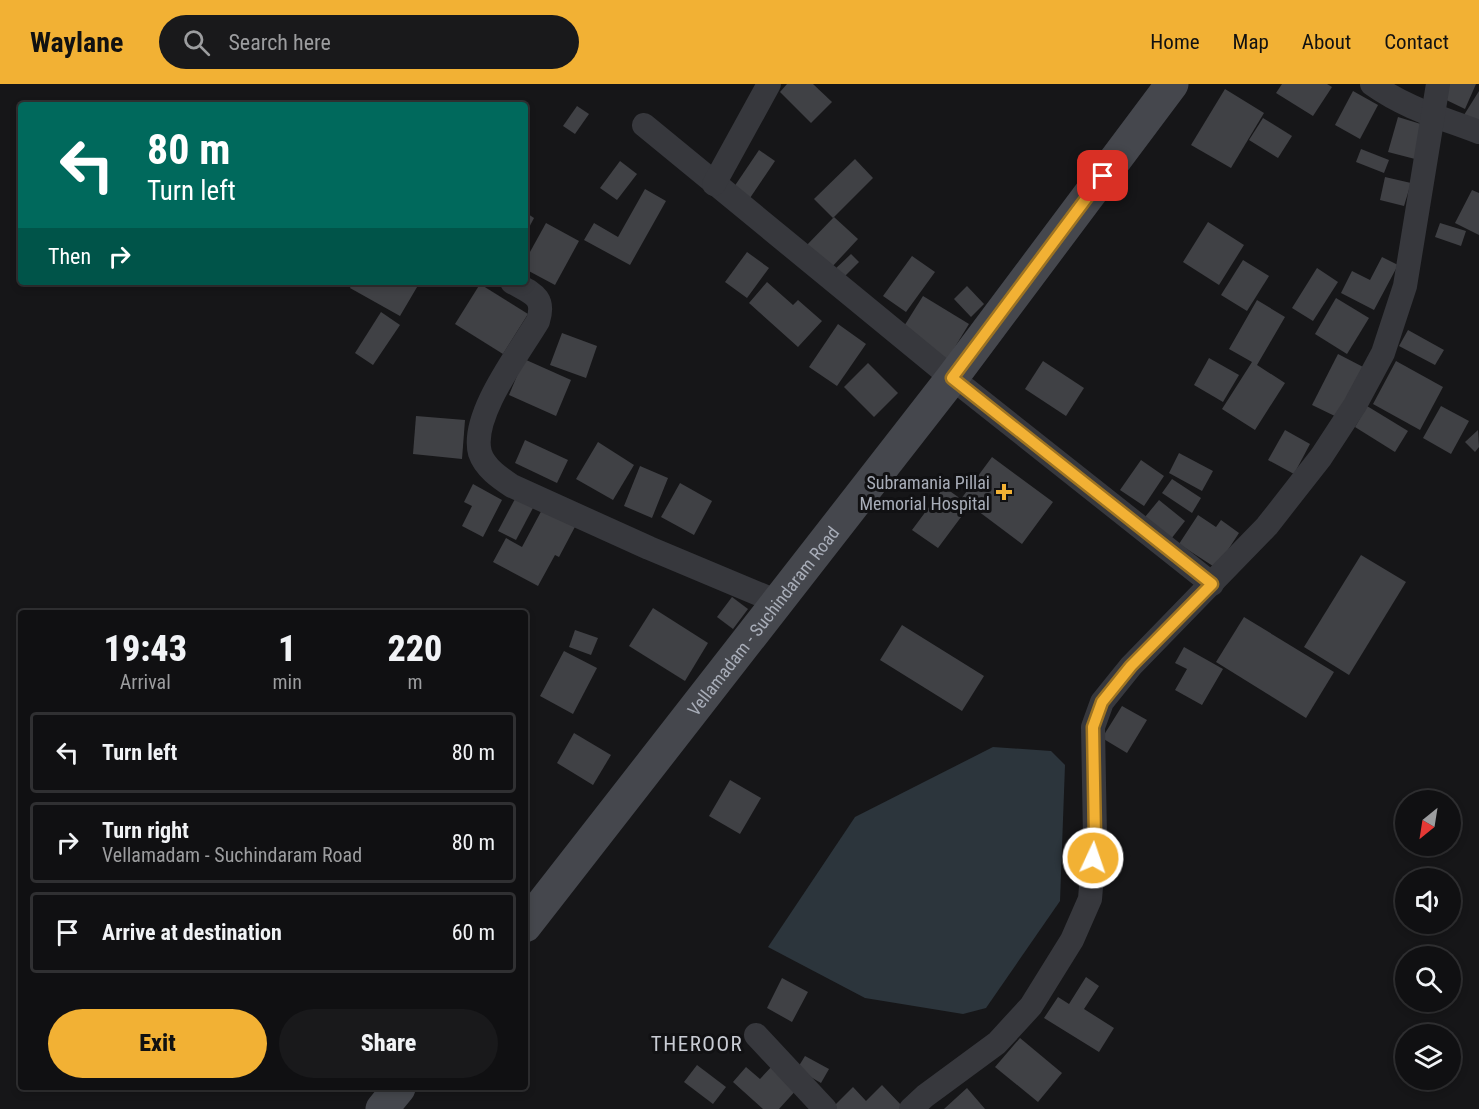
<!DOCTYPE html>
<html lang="en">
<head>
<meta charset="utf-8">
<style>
  body { margin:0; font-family:"Roboto Condensed",sans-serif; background:#19191b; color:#f1f3f6; height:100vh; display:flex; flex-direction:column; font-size:22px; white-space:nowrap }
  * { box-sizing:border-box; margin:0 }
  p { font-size:20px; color:#9c9d9f }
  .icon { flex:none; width:33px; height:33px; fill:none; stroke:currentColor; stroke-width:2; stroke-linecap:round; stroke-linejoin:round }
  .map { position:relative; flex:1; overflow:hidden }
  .drawer { position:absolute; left:18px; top:526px; width:510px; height:480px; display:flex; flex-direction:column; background:#101012; border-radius:6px; box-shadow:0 3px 9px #0003,0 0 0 2px #303032 }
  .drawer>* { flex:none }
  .top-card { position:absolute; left:18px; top:18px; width:510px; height:183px; border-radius:6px; box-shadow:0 3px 9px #0003,0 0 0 2px #303032; background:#00695c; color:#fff; overflow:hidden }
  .needle { width:39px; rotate:210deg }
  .buttons { position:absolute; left:1395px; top:706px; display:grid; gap:12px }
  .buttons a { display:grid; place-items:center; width:66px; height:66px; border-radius:50%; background:#101012; box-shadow:0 3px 9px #0003,0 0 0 2px #303032; font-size:30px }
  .pin { position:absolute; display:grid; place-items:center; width:51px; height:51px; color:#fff; margin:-26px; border-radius:12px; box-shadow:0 3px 9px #0006 }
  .me { position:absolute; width:66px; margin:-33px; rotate:3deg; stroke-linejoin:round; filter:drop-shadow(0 0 4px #0008) }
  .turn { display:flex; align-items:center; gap:21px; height:126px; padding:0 30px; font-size:27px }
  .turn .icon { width:78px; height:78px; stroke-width:2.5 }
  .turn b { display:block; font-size:42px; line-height:51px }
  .then { display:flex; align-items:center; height:57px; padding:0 30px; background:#0003; gap:12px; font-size:22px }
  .eta { display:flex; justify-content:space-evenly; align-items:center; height:102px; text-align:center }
  .eta b { font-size:36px; font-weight:800; line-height:42px }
  .primary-button { display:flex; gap:12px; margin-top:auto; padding:12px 30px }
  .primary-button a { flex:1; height:69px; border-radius:36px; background:#f2b134; color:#111; font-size:24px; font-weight:800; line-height:69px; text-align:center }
  .primary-button a+a { background:#19191b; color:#f1f3f6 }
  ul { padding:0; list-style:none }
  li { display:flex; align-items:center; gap:18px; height:81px; margin:0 12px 9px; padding:0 18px; border:3px solid #303032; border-radius:6px }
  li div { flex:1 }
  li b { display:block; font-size:22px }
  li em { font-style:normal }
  header { display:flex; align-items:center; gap:36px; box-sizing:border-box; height:84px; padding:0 30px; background:#f2b134; color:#111 }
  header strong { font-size:28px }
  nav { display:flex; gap:33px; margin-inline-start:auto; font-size:21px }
  .search { width:420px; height:54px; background:#19191b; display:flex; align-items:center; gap:15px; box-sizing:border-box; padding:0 21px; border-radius:33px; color:#9c9d9f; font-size:22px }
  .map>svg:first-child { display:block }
  .water { fill:#2c353c }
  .building { fill:#404145 }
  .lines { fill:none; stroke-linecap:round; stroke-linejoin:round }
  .street { stroke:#37383d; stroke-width:24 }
  .secondary { stroke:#45474d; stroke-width:33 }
  .route-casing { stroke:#9d7322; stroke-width:15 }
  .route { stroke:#f2b134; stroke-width:10 }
  .poi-dot { fill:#f2b134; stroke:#111113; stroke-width:2 }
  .labels { text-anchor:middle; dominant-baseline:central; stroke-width:6; stroke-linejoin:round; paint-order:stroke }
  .poi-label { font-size:18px; fill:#a8adb8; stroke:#111113; text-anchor:end }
  .street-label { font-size:18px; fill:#a8adb8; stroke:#111113 }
  .quarter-label { font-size:21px; letter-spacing:1.5px; fill:#c9ccd4; stroke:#111113 }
</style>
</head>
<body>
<header>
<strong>Waylane</strong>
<div class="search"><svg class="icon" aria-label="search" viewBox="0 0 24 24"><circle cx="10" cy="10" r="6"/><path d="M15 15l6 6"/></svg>Search here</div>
<nav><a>Home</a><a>Map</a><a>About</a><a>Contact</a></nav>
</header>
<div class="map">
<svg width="1479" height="1025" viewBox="0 0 1479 1025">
  <rect width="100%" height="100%" fill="#161618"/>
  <path class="water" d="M993 663 1051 667 1065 681 1060 817 986 924 963 930 865 914 768 863 855 733Z"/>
  <g class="building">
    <path d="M787 0H813L832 18 811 39 780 8Z"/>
    <path d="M1282 0H1327L1332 3 1313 32 1276 9Z"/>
    <path d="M1444 0H1476L1465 25 1438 12Z"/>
    <path d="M1225 5 1264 29 1231 84 1191 61Z"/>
    <path d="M1353 7 1378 21 1360 55 1335 41Z"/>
    <path d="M1479 7V39L1464 31Z"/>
    <path d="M577 22 589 30 575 50 563 42Z"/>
    <path d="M1398 33 1424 41 1415 75 1388 68Z"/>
    <path d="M1263 34 1292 52 1278 74 1249 56Z"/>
    <path d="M1361 65 1389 76 1384 89 1356 78Z"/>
    <path d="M759 66 775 77 750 114 734 103Z"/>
    <path d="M855 75 873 94 833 134 814 115Z"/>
    <path d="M620 77 637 90 617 116 600 104Z"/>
    <path d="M1385 93 1411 99 1404 122 1380 116Z"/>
    <path d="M645 105 666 117 630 181 584 156 594 139 618 153Z"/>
    <path d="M1472 106 1479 109V151L1455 139Z"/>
    <path d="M525 128 534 134 525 151Z"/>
    <path d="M834 133 858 155 830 185 805 163Z"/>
    <path d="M1208 138 1244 161 1219 201 1183 178Z"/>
    <path d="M546 139 579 157 555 201 525 185V177Z"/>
    <path d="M1440 139 1466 147 1461 162 1435 153Z"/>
    <path d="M747 168 769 184 747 214 725 198Z"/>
    <path d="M851 170 859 178 841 196 832 188Z"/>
    <path d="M912 172 935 188 906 228 883 212Z"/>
    <path d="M1382 173 1398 181 1374 226 1341 209 1352 187 1370 196Z"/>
    <path d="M1243 176 1269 192 1247 227 1221 211Z"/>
    <path d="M1317 184 1338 198 1313 237 1292 224Z"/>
    <path d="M353 198 382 199 420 198 400 232 350 204Z"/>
    <path d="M767 198 793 221 798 216 822 237 798 263 749 219Z"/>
    <path d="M480 200 528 230 503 270 455 240Z"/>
    <path d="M967 202 984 220 971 233 954 215Z"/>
    <path d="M923 212 969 240 947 276 901 247Z"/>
    <path d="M1336 214 1369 234 1347 270 1315 250Z"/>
    <path d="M1257 216 1285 233 1257 281 1285 299 1255 346 1222 325 1252 278 1229 265Z"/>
    <path d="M381 228 400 241 373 281 355 269Z"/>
    <path d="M838 240 866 260 837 302 809 283Z"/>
    <path d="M1408 246 1444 266 1435 281 1399 262Z"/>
    <path d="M562 249 597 262 586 294 550 281Z"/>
    <path d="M1338 270 1367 285 1341 335 1312 321Z"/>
    <path d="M1209 274 1239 291 1223 318 1194 301Z"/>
    <path d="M524 275 571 296 556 332 509 311Z"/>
    <path d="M1043 277 1084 304 1066 332 1025 305Z"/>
    <path d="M1396 277 1443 303 1420 346 1373 320Z"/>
    <path d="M868 279 898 309 874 333 844 303Z"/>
    <path d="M1367 322 1408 347 1395 368 1355 343Z"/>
    <path d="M1441 322 1469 337 1451 370 1423 354Z"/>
    <path d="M416 332 465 336 462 375 413 370Z"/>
    <path d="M1285 346 1310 360 1294 390 1268 376Z"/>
    <path d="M1478 346 1479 363 1475 368 1465 358Z"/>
    <path d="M525 356 568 376 557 399 515 379Z"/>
    <path d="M598 358 634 381 613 416 576 395Z"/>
    <path d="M1179 369 1213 387 1202 407 1169 389Z"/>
    <path d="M992 373 1053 418 1022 460 970 421 938 464 912 446 944 403 961 415Z"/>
    <path d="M1141 376 1164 392 1144 422 1120 406Z"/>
    <path d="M640 382 668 394 652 434 624 422Z"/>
    <path d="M1172 395 1201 414 1192 429 1162 409Z"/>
    <path d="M680 399 712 417 694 451 661 433Z"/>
    <path d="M473 400 502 416 483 453 462 442 472 422 464 418Z"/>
    <path d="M516 413 534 422 516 456 498 447Z"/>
    <path d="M1159 416 1185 437 1171 455 1145 433Z"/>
    <path d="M544 422 577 439 559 473 555 471 538 502 493 478 506 454 522 463Z"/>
    <path d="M1198 431 1216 443 1221 436 1239 449 1216 484 1179 460Z"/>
    <path d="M1361 471 1406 498 1349 591 1304 563Z"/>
    <path d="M732 513 748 525 733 545 717 533Z"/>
    <path d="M653 524 708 559 685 597 629 562Z"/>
    <path d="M1244 533 1334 588 1306 634 1216 578Z"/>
    <path d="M902 541 984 592 962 627 880 576Z"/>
    <path d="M575 546 598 554 591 571 569 563Z"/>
    <path d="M1184 563 1223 585 1202 621 1175 606 1187 585 1175 579Z"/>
    <path d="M564 567 597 584 573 630 540 612Z"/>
    <path d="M1122 622 1147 636 1127 669 1102 654Z"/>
    <path d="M574 649 611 671 593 701 557 679Z"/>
    <path d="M730 696 761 714 740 750 709 732Z"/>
    <path d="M1086 893 1099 902 1084 925 1114 944 1099 968 1044 934 1058 913 1069 920Z"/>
    <path d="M782 894 808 908 792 938 767 924Z"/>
    <path d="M1020 954 1062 989 1038 1018 995 983Z"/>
    <path d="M805 972 829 985 821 999 797 985Z"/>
    <path d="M697 981 726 1003 713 1020 684 998Z"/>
    <path d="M773 981 798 1004 779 1025H763L733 998 746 983 760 995Z"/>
    <path d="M882 1001 902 1022 899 1025H831L853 1003 866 1017Z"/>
    <path d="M967 1004 985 1025H944Z"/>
  </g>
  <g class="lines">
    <g class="street">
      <path d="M1372 0C1407 25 1440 33 1479 48"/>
      <path d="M644 41 952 294 1212 500"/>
      <path d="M714 100 769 0"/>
      <path d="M512 198C531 209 546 212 538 237 519 269 470 332 480 369 485 384 500 394 512 402L649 464 778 518"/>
      <path d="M756 951 825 1025"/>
      <path d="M911 1025 925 1012 997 959 1031 922 1072 856 1090 815 1095 754 1093 643 1102 618 1131 582 1267 442 1321 373 1355 321 1383 269 1405 202 1438 0"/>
    </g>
    <g class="secondary">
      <path id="s1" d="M525 842 952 294 1172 0"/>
      <path d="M382 1025 399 1004"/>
    </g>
  </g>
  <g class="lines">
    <g class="route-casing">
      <path id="route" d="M1093 774 1095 754 1093 643 1102 618 1131 582 1212 500 952 294 1103 92"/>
    </g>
    <use href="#route" class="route"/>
  </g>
  <path class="poi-dot" d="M1001 399h6v6h6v6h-6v6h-6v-6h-6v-6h6z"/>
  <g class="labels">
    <g class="poi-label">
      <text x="990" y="398">Subramania Pillai<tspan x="990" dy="21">Memorial Hospital</tspan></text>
    </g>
    <g class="street-label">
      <text stroke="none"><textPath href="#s1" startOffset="387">Vellamadam - Suchindaram Road</textPath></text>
    </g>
    <g class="quarter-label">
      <text x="697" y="960">THEROOR</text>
    </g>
  </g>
</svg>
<div class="buttons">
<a><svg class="needle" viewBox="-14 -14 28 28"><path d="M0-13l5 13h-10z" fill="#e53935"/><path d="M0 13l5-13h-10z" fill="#9c9d9f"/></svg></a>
<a><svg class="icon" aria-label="sound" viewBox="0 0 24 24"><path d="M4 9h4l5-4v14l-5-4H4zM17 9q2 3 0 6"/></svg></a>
<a><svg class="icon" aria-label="search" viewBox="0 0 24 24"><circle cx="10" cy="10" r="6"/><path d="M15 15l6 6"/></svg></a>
<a><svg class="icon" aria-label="layers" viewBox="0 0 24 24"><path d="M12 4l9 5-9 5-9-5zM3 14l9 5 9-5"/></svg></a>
</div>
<div class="pin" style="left:1103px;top:92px;background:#d93025"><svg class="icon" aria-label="arrive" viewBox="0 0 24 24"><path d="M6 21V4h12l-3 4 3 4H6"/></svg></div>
<svg class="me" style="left:1093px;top:774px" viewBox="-20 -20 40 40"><circle r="17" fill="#f2b134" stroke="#fff" stroke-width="3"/><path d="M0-11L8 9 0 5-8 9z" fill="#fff"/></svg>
<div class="top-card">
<div class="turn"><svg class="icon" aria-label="left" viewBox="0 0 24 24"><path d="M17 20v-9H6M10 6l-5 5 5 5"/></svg><div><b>80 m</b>Turn left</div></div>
<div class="then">Then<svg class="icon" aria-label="right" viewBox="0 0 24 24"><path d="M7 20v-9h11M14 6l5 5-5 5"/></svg></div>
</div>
<section class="drawer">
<div class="eta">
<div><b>19:43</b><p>Arrival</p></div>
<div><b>1</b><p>min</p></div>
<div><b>220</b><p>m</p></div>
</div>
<ul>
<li><svg class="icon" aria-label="left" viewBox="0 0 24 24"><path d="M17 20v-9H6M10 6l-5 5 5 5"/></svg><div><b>Turn left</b></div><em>80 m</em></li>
<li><svg class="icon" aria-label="right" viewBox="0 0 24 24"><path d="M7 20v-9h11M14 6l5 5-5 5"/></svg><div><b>Turn right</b><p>Vellamadam - Suchindaram Road</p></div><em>80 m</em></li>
<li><svg class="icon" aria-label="arrive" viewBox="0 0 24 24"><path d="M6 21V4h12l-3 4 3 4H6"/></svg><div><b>Arrive at destination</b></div><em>60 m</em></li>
</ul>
<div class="primary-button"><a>Exit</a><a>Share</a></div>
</section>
</div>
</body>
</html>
